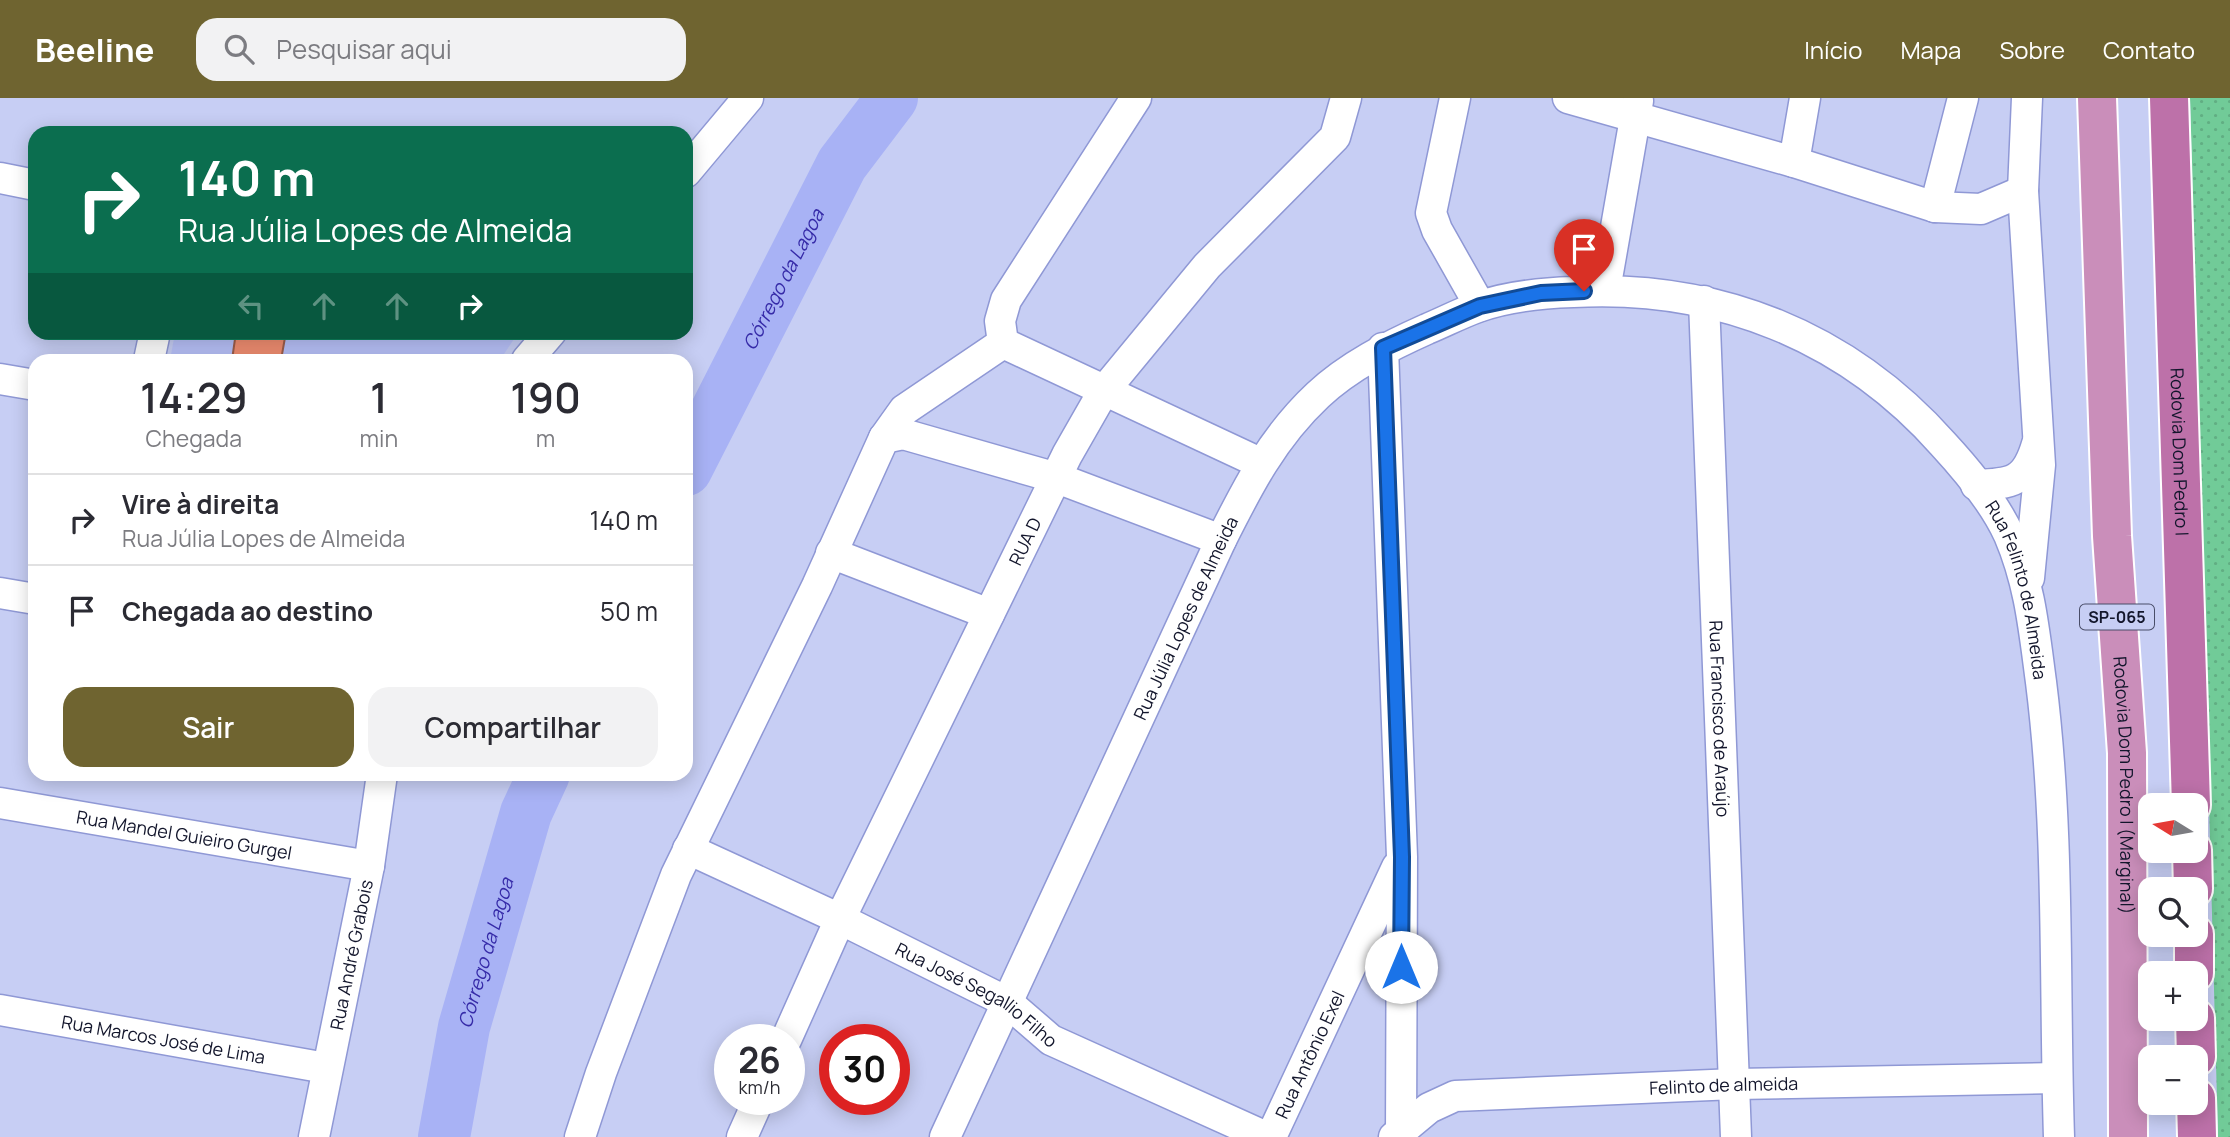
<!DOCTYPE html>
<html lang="pt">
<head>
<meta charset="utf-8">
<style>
  body { margin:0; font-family:Manrope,sans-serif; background:#f2f2f3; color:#2b2b33; height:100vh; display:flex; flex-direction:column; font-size:26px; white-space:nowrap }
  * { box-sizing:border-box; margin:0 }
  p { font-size:23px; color:#7c7c81 }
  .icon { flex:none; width:38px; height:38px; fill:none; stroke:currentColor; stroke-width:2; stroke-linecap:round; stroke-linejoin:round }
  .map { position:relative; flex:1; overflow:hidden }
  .panel { position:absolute; left:28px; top:256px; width:665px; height:427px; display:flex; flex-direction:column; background:#fff; border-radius:21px; box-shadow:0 4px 18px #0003 }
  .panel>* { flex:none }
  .top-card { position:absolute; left:28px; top:28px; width:665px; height:214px; border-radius:21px; box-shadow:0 4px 18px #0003; background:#0b6e4f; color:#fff; overflow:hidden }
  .needle { width:46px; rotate:281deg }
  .fabs { position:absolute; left:2138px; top:695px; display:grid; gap:14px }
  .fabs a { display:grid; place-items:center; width:70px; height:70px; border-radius:14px; background:#fff; box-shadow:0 4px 18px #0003; font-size:35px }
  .speed { position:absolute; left:714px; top:926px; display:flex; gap:14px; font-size:35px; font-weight:700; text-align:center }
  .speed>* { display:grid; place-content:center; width:91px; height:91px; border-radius:50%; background:#fff; box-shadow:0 4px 18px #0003; line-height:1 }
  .speed small { font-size:18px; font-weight:400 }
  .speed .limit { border:10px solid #d22; background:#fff; color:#111 }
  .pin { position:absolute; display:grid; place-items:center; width:60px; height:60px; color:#fff; margin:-72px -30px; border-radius:50% 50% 50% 0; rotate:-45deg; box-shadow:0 0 7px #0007 }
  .pin .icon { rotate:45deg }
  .me { position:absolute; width:77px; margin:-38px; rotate:0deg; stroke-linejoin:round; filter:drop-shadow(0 0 5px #0008) }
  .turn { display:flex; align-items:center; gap:24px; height:147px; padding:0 35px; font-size:32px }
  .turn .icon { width:91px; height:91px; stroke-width:2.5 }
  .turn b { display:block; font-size:49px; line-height:60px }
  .lanes { display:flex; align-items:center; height:66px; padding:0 35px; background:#0003; justify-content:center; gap:35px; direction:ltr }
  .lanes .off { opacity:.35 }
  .eta { display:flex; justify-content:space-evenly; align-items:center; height:119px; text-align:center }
  .eta b { font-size:42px; font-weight:600; line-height:49px }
  .action { display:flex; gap:14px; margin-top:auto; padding:14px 35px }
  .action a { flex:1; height:80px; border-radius:21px; background:#6f6430; color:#fff; font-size:28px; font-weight:600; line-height:80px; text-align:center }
  .action a+a { background:#f2f2f3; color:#2b2b33 }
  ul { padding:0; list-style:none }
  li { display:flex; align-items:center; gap:21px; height:91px; padding:0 35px; border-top:2px solid #e1e1e2 }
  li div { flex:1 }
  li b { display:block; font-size:26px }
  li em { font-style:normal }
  header { display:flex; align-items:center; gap:42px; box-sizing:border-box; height:98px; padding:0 35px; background:#6f6430; color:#fff }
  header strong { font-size:33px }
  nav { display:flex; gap:38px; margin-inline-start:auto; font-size:24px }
  .search { width:490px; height:63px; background:#f2f2f3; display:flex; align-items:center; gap:18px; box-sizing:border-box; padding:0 24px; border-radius:21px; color:#7c7c81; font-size:26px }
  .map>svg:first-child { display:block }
  .built { fill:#b8c1f9 }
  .grass { fill:url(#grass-dots) }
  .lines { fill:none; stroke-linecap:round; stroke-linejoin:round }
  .river { stroke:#a8b2f5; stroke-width:52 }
  .building { fill:#f18e71; stroke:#9e5e4b; stroke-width:2 }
  .minor-casing { stroke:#8f98d5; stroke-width:33 }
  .trunk-casing { stroke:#fff; stroke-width:42 }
  .motorway-casing { stroke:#fff; stroke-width:42 }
  .minor { stroke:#fff; stroke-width:30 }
  .trunk { stroke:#ca8eba; stroke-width:38 }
  .motorway { stroke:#bd71a9; stroke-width:38 }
  .route-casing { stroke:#114b97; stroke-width:18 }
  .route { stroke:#1a73e8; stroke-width:12 }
  .labels { text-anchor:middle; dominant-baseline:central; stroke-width:6; stroke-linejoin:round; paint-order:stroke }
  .shield { fill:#c7cef4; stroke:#494d68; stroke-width:2 }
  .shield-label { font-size:16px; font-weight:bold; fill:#13162c }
  .street-label { font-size:18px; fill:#13162c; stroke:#c7cef4 }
  .water-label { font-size:19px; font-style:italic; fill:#362ba8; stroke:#c7cef4 }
</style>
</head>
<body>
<header>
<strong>Beeline</strong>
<div class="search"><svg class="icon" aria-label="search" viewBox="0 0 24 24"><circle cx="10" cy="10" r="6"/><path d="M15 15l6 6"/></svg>Pesquisar aqui</div>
<nav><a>Início</a><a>Mapa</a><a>Sobre</a><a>Contato</a></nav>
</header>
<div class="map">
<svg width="2230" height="1039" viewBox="0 0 2230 1039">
  <defs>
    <pattern id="grass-dots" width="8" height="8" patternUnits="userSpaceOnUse" patternTransform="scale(1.75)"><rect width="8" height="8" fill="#71cb98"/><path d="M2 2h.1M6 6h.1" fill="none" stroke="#61ae83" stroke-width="1.8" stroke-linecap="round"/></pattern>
  </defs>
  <rect width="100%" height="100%" fill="#c7cef4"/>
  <path class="built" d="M515 234 516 238 500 262H170L175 235Z"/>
  <path class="grass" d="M2190 0H2230V1039H2218Z"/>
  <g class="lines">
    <g class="river">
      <path id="s1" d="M686 372 842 66 892 0"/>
      <path id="s2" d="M444 1039 464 929 526 715 544 676"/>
    </g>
  </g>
  <path class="building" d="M236 234H286L281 262H232Z"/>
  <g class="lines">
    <g class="minor-casing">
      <g id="minor">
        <path d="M1455 0 1431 115 1437 132 1480 208"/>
        <path d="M1568 0 1794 64 1935 109 1981 111 2023 93"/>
        <path d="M2027 0 2023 93 2040 367 2029 480"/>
        <path d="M1794 64 1805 0"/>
        <path d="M686 74 748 0"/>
        <path d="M0 80 35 87"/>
        <path d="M1935 109 1963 0"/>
        <path d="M1605 192 1638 3"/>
        <path id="s3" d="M1704 203 1736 1039"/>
        <path d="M1003 245 1000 223 1006 202 1136 0"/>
        <path d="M1003 245 1260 365"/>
        <path d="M1383 250 1402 759 1401 1039"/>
        <path d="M149 262 155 234"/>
        <path d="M527 262 551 234"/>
        <path d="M0 281 35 287"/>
        <path d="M884 340 904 312 1003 245"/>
        <path d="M1976 387C2012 386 2026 384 2037 346"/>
        <path d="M831 455 989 516"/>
        <path d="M0 495 35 501"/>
        <path id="s4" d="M0 705 369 768"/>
        <path id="s5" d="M688 751 840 821 1007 904 1051 942 1266 1039"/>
        <path id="s6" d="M0 912 326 970"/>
        <path id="s7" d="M786 942 840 821 1067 357 1103 294 1207 168 1335 39 1346 0"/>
        <path id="s8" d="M314 1039 369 768 382 676"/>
        <path d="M580 1039 601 975 676 777 817 488 884 340 903 336 1057 380 1221 442"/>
        <path d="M742 1039 759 1001"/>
        <path id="s9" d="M945 1039 1221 442C1248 388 1273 339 1318 297 1349 268 1389 248 1427 231 1444 224 1461 215 1478 209 1508 198 1542 195 1573 194 1717 186 1847 238 1943 346 1967 372 1994 404 2009 437 2030 486 2034 532 2041 584 2060 734 2054 888 2059 1039"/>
        <path id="s10" d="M1271 1039 1397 769"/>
        <path id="s11" d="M1394 1039 1429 1010 1455 998 1735 986 2057 980"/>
      </g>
    </g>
    <g class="trunk-casing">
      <g id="trunk">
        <path id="s12" d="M2097 0 2112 438 2127 655 2128 1039"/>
      </g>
    </g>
    <g class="motorway-casing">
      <g id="motorway">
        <path id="s13" d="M2169 0 2191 707"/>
        <path d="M2192 752 2193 791"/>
        <path d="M2194 836V875"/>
        <path d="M2195 920 2196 959"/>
        <path d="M2196 1000 2197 1039"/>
      </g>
    </g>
    <use href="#minor" class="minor"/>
    <use href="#trunk" class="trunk"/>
    <use href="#motorway" class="motorway"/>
  </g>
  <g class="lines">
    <g class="route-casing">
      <path id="route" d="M1401 869 1402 759 1383 250 1480 208 1541 195 1584 193"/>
    </g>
    <use href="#route" class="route"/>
  </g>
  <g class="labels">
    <rect class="shield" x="2080" y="506.5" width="74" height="25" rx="5"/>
    <g class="shield-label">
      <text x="2117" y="519">SP-065</text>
    </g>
    <g class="street-label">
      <text stroke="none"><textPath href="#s13" startOffset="354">Rodovia Dom Pedro I</textPath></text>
      <text stroke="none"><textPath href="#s7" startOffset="553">RUA D</textPath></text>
      <text stroke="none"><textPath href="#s9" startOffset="1696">Rua Felinto de Almeida</textPath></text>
      <text stroke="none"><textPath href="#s9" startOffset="572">Rua Júlia Lopes de Almeida</textPath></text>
      <text stroke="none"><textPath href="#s3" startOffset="418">Rua Francisco de Araújo</textPath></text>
      <text stroke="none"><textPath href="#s12" startOffset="688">Rodovia Dom Pedro I (Marginal)</textPath></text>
      <text stroke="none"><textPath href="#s4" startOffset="187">Rua Mandel Guieiro Gurgel</textPath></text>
      <text stroke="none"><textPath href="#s8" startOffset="186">Rua André Grabois</textPath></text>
      <text stroke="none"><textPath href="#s5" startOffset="324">Rua José Segallio Filho</textPath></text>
      <text stroke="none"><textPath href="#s6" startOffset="166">Rua Marcos José de Lima</textPath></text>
      <text stroke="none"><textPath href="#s10" startOffset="91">Rua Antônio Exel</textPath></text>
      <text stroke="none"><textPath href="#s11" startOffset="343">Felinto de almeida</textPath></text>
    </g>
    <g class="water-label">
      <text stroke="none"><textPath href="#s1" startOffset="214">Córrego da Lagoa</textPath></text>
      <text stroke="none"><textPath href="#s2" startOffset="189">Córrego da Lagoa</textPath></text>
    </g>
  </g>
</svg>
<div class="fabs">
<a><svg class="needle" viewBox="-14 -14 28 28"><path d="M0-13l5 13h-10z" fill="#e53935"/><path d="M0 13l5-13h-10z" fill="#7c7c81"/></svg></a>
<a><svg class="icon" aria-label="search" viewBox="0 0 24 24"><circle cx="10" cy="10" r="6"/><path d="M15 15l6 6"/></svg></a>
<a>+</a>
<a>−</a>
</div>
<div class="speed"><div>26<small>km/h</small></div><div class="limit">30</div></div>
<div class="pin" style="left:1584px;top:193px;background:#d93025"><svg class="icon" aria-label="arrive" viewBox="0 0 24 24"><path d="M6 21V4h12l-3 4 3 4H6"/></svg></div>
<svg class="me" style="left:1401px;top:869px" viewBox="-20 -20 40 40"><circle r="19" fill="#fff"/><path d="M0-13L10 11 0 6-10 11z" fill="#1a73e8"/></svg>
<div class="top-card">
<div class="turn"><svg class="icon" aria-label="right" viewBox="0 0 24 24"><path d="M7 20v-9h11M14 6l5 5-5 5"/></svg><div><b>140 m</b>Rua Júlia Lopes de Almeida</div></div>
<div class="lanes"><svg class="icon off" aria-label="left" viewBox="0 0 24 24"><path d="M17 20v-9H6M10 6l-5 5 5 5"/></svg><svg class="icon off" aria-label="ahead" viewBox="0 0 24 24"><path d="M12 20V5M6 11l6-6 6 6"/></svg><svg class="icon off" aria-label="ahead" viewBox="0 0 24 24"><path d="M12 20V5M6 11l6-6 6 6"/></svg><svg class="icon" aria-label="right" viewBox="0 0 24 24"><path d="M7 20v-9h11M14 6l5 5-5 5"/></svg></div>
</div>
<section class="panel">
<div class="eta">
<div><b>14:29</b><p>Chegada</p></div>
<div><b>1</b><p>min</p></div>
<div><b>190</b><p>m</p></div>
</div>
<ul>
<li><svg class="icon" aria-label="right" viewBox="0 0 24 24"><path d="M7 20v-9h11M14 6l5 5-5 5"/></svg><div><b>Vire à direita</b><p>Rua Júlia Lopes de Almeida</p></div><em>140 m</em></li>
<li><svg class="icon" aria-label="arrive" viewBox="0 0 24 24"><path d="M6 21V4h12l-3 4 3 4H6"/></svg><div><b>Chegada ao destino</b></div><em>50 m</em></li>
</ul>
<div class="action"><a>Sair</a><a>Compartilhar</a></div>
</section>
</div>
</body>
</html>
